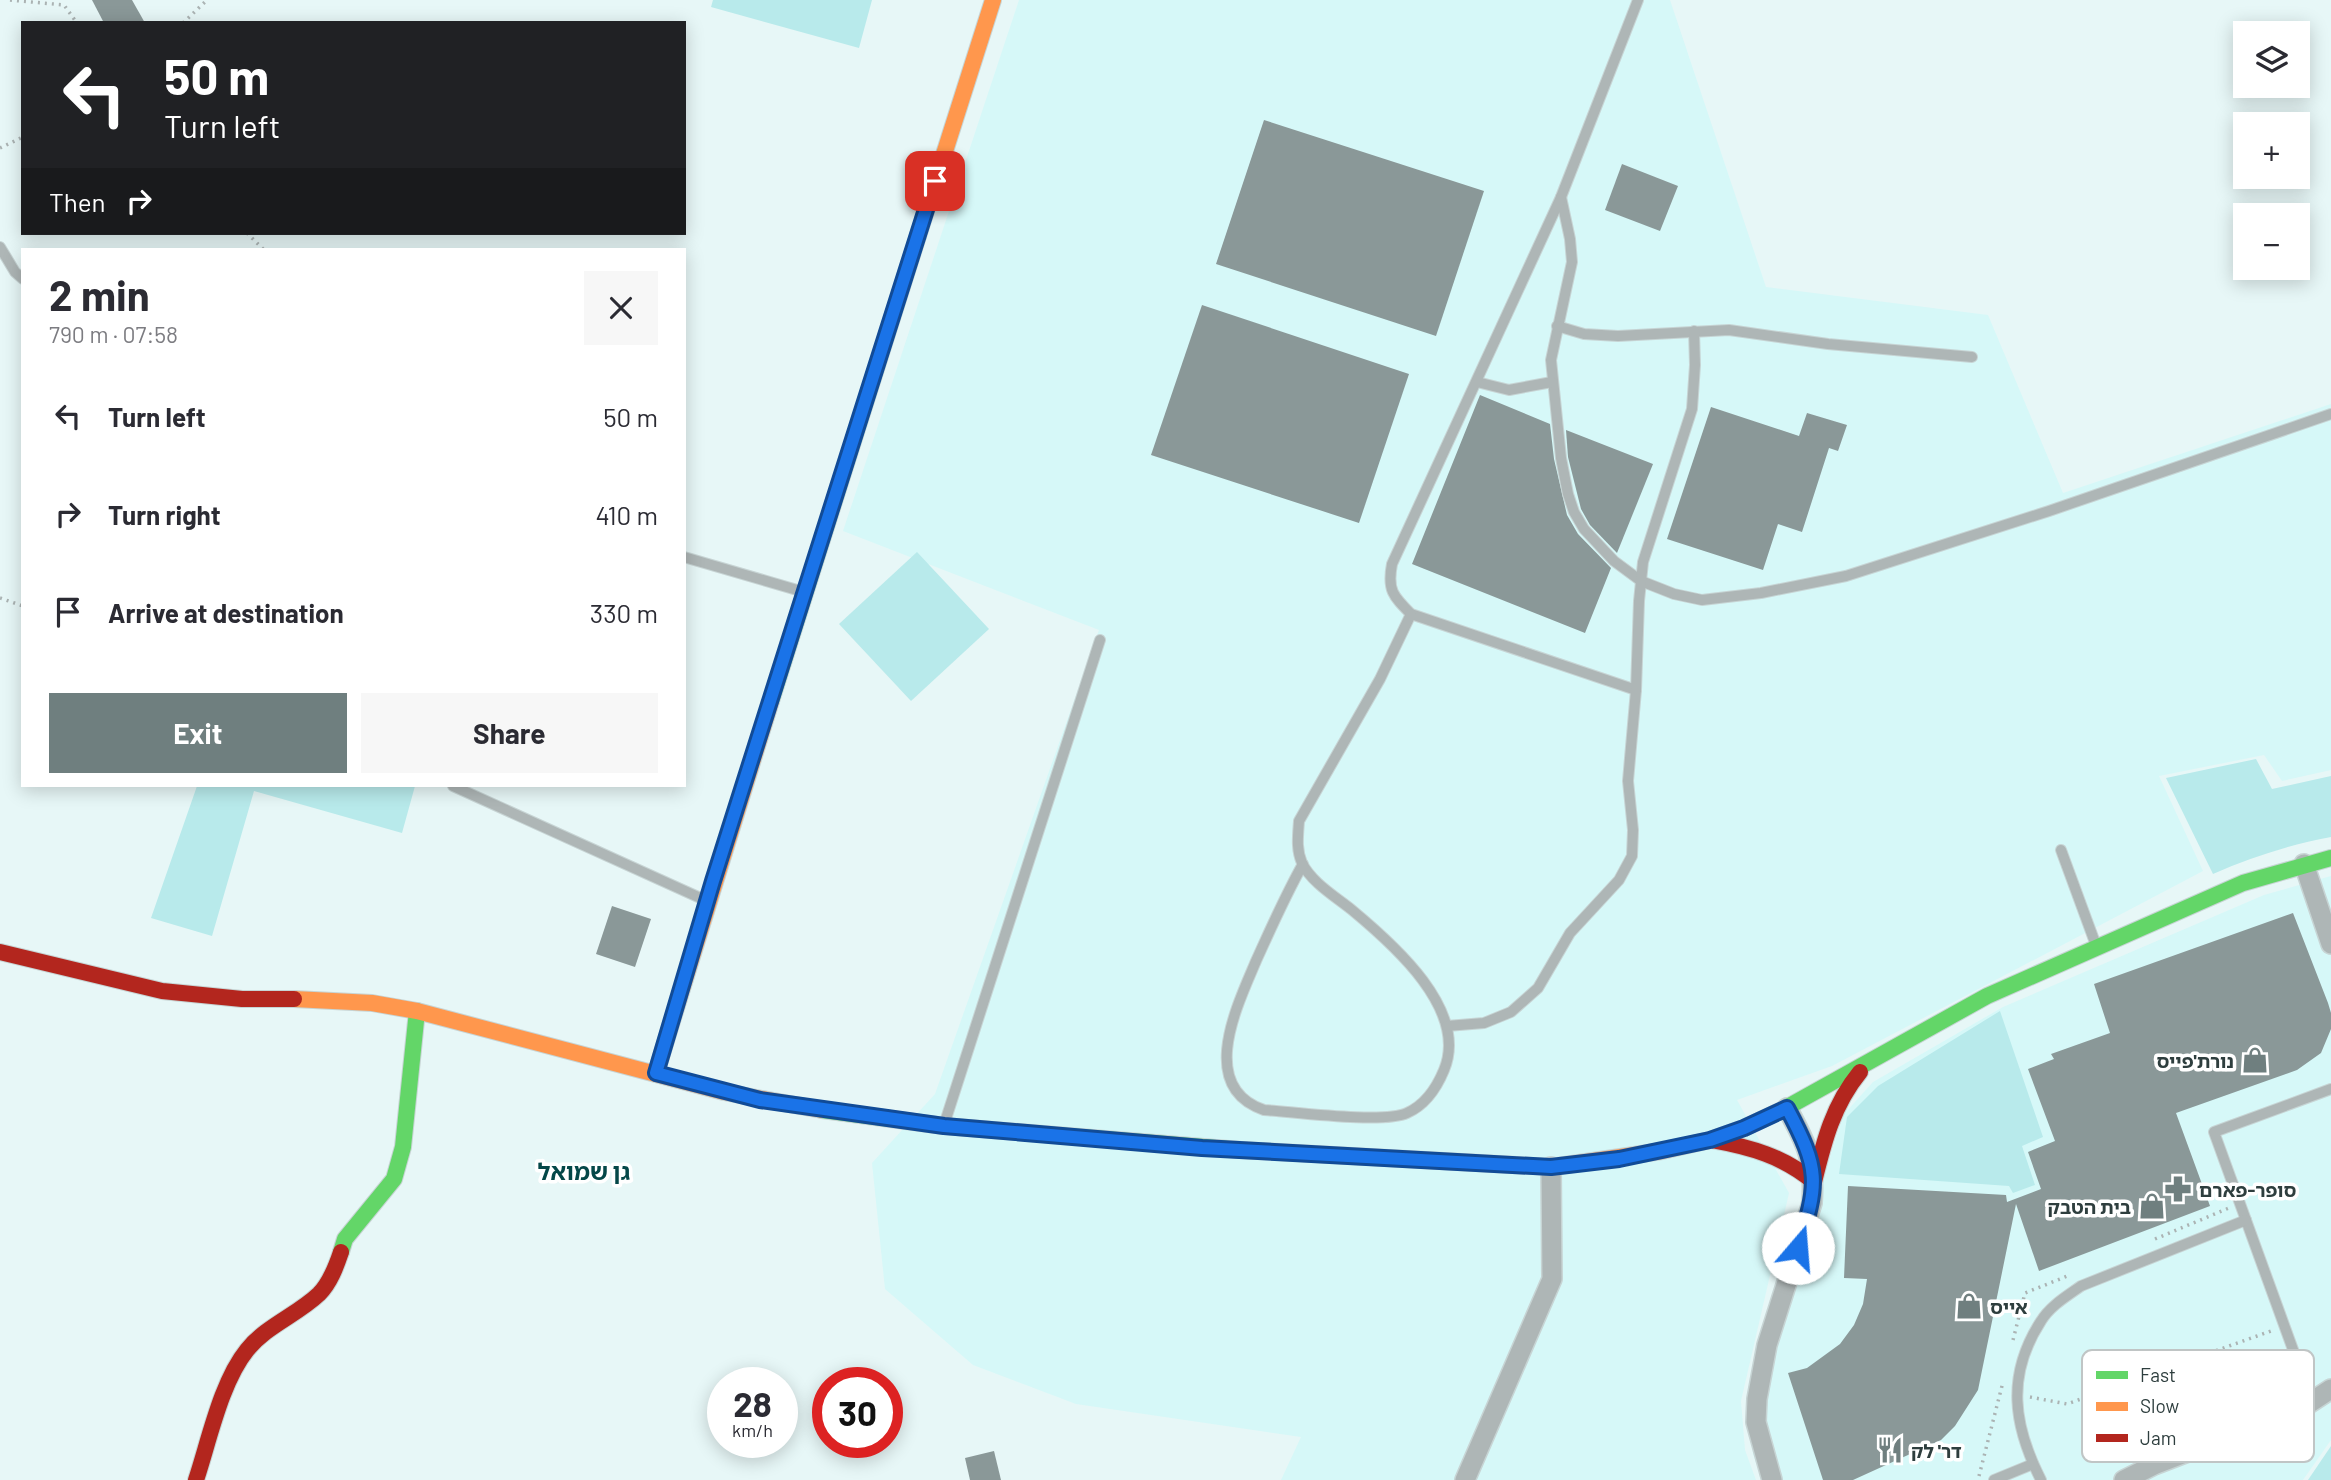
<!DOCTYPE html>
<html lang="en">
<head>
<meta charset="utf-8">
<style>
  body { margin:0; font-family:Barlow,"Noto Sans Hebrew",sans-serif; background:#f7f7f7; color:#2b2b33; height:100vh; display:flex; flex-direction:column; font-size:26px; white-space:nowrap }
  * { box-sizing:border-box; margin:0 }
  p { font-size:23px; color:#7c7c81 }
  .icon { flex:none; width:38px; height:38px; fill:none; stroke:currentColor; stroke-width:2; stroke-linecap:round; stroke-linejoin:round }
  .map { position:relative; flex:1; overflow:hidden }
  .panel { position:absolute; left:21px; top:248px; width:665px; height:539px; display:flex; flex-direction:column; background:#fff; border-radius:0px; box-shadow:0 4px 18px #0003 }
  .panel>* { flex:none }
  .guide { position:absolute; left:21px; top:21px; width:665px; height:214px; border-radius:0px; box-shadow:0 4px 18px #0003; background:#202124; color:#fff; overflow:hidden }
  .tools { position:absolute; left:2233px; top:21px; display:grid; gap:14px }
  .tools a { display:grid; place-items:center; width:77px; height:77px; border-radius:0px; background:#fff; box-shadow:0 4px 18px #0003; font-size:35px }
  .speed { position:absolute; left:707px; top:1367px; display:flex; gap:14px; font-size:35px; font-weight:700; text-align:center }
  .speed>* { display:grid; place-content:center; width:91px; height:91px; border-radius:50%; background:#fff; box-shadow:0 4px 18px #0003; line-height:1 }
  .speed small { font-size:18px; font-weight:400 }
  .speed .limit { border:10px solid #d22; background:#fff; color:#111 }
  .pin { position:absolute; display:grid; place-items:center; width:60px; height:60px; color:#fff; margin:-30px; border-radius:14px; box-shadow:0 4px 10px #0006 }
  .me { position:absolute; width:77px; margin:-38px; rotate:18deg; stroke-linejoin:round; filter:drop-shadow(0 0 5px #0008) }
  .turn { display:flex; align-items:center; gap:24px; height:147px; padding:0 28px; font-size:32px }
  .turn .icon { width:91px; height:91px; stroke-width:2.5 }
  .turn b { display:block; font-size:49px; line-height:60px }
  .then { display:flex; align-items:center; height:66px; padding:0 28px; background:#0003; gap:14px; font-size:26px }
  .round { display:grid; place-items:center; flex:none; width:74px; height:74px; border-radius:0px; background:#f7f7f7 }
  .summary { display:flex; align-items:center; justify-content:space-between; height:119px; padding:0 28px }
  h1 { font-size:42px; font-weight:700; line-height:52px }
  .button { display:flex; gap:14px; margin-top:auto; padding:14px 28px }
  .button a { flex:1; height:80px; border-radius:0px; background:#6f7f7f; color:#fff; font-size:28px; font-weight:700; line-height:80px; text-align:center }
  .button a+a { background:#f7f7f7; color:#2b2b33 }
  ul { padding:0; list-style:none }
  li { display:flex; align-items:center; gap:21px; height:98px; padding:0 28px }
  li div { flex:1 }
  li b { display:block; font-size:26px }
  li em { font-style:normal }
  .map>svg:first-child { display:block }
  .built { fill:#d6f8f8 }
  .green { fill:#b8eaeb }
  .building { fill:#8a9898 }
  .lines { fill:none; stroke-linecap:round; stroke-linejoin:round }
  .lane-casing { stroke:#c7d4d4; stroke-width:12 }
  .street-casing { stroke:#c7d4d4; stroke-width:22 }
  .fast-casing { stroke:#c7d4d4; stroke-width:18 }
  .slow-casing { stroke:#c7d4d4; stroke-width:18 }
  .jam-casing { stroke:#c7d4d4; stroke-width:18 }
  .path { stroke:#abb3b3; stroke-width:3.5; stroke-dasharray:2 5; stroke-linecap:butt }
  .lane { stroke:#aeb6b6; stroke-width:10 }
  .street { stroke:#aeb6b6; stroke-width:19 }
  .fast { stroke:#63d668; stroke-width:16 }
  .slow { stroke:#ff974d; stroke-width:16 }
  .jam { stroke:#b3261e; stroke-width:16 }
  .route-casing { stroke:#114b97; stroke-width:18 }
  .route { stroke:#1a73e8; stroke-width:12 }
  .labels { text-anchor:middle; dominant-baseline:central; stroke-width:7; stroke-linejoin:round; paint-order:stroke }
  .poi-label { font-size:19px; font-weight:bold; fill:#2e3e3e; stroke:#fff; text-anchor:start }
  .quarter-label { font-size:23px; font-weight:bold; fill:#044748; stroke:#fff }
  .key { fill:#fff; stroke:#c0c5c5; stroke-width:2 }
  .key-label { font-size:19px; fill:#2e3e3e }
</style>
</head>
<body>
<div class="map">
<svg width="2331" height="1480" viewBox="0 0 2331 1480">
  <rect width="100%" height="100%" fill="#e7f7f7"/>
  <g class="built">
    <path d="M1019 0H1670L1766 287 1988 315 2063 493 2331 404V770L2282 781 2264 755 2159 776 2203 871 1832 1066 1737 1100 1789 1193 1741 1401 1745 1450 1756 1480H1281L1301 1437 1076 1404 973 1365 885 1289 872 1163 935 1094 1099 630 843 531Z"/>
    <path d="M2331 876V1440L2303 1480H1762L1753 1454 1749 1407 1844 1114 1873 1082 2003 1007 2264 895Z"/>
  </g>
  <g class="green">
    <path d="M713 0H872L859 48 711 7Z"/>
    <path d="M917 552 989 629 911 701 839 624Z"/>
    <path d="M2256 759 2272 789 2331 776V837C2289 845 2252 857 2213 874L2166 778Z"/>
    <path d="M197 786H415L402 833 254 791 212 936 151 918Z"/>
    <path d="M2000 1011 2043 1137 2022 1146 2035 1185 2013 1193 2009 1186 1839 1174 1847 1117 1878 1086Z"/>
    <path d="M2331 1446V1480H2308Z"/>
  </g>
  <g class="building">
    <path d="M92 0H132L145 23H104Z"/>
    <path d="M1264 120 1484 191 1436 336 1216 264Z"/>
    <path d="M1622 164 1678 186 1660 231 1605 210Z"/>
    <path d="M1202 305 1409 374 1359 523 1151 455Z"/>
    <path d="M1480 395 1550 424 1554 459 1567 515 1578 534 1611 568 1585 633 1412 564Z"/>
    <path d="M1711 407 1799 436 1807 413 1847 425 1838 451 1829 448 1802 532 1778 524 1763 570 1667 539Z"/>
    <path d="M1566 430 1653 464 1617 553 1590 525 1581 509 1568 457Z"/>
    <path d="M612 906 651 919 635 967 596 954Z"/>
    <path d="M2293 913 2328 1003 2331 1013V1029L2321 1053 2297 1070 2176 1113 2210 1206 2039 1271 2016 1204 1978 1390 1955 1426 1941 1440 1853 1480H1823L1788 1373 1807 1368 1840 1344 1854 1325 1863 1304 1867 1279 1844 1278 1848 1186 2006 1195 2007 1202 2041 1189 2028 1152 2055 1141 2028 1069 2054 1059 2051 1054 2110 1033 2094 984Z"/>
    <path d="M994 1451 1001 1480H970L965 1458Z"/>
  </g>
  <g class="lines">
    <g class="lane-casing">
      <g id="lane">
        <path d="M1561 197 1570 239 1572 262 1551 360 1561 458 1568 494 1574 512 1584 529 1614 561 1641 581 1674 594 1702 600 1761 593 1846 576 2049 511 2331 414"/>
        <path d="M0 247 15 272 23 279"/>
        <path d="M1557 326 1584 334 1618 336 1729 330 1828 344 1972 357"/>
        <path d="M1477 382 1509 390 1552 382"/>
        <path d="M684 557 804 592"/>
        <path d="M1636 690 1411 614C1393 596 1387 590 1392 564L1561 197 1638 0"/>
        <path d="M453 786 707 901"/>
        <path d="M2061 850 2097 948"/>
        <path d="M1303 864C1285 896 1271 928 1256 961 1237 1006 1197 1087 1264 1110 1295 1112 1383 1124 1407 1113 1425 1105 1437 1087 1444 1070 1469 1010 1393 944 1352 910 1336 897 1311 882 1302 863 1296 849 1298 836 1299 821L1380 679 1411 614"/>
        <path d="M1447 1026 1484 1023 1511 1012 1538 988 1570 933 1619 880 1632 856 1633 830 1628 781 1636 690 1639 601 1643 562 1692 409 1695 365 1694 331"/>
        <path d="M944 1125 1100 640"/>
        <path d="M2312 1402 2214 1132 2331 1089"/>
        <path d="M1994 1480 2033 1464"/>
        <path d="M2041 1480C2013 1425 2006 1375 2041 1321 2050 1306 2067 1296 2081 1286L2246 1220"/>
      </g>
    </g>
    <g class="street-casing">
      <g id="street">
        <path d="M2304 864 2331 944"/>
        <path d="M1465 1480 1552 1279 1551 1167"/>
        <path d="M1772 1480 1756 1422 1757 1399 1767 1345 1812 1203C1815 1161 1807 1144 1787 1108"/>
        <path d="M2124 1480 2154 1465 2302 1408 2331 1389"/>
      </g>
    </g>
    <g class="fast-casing">
      <g id="fast">
        <path d="M771 701 918 236"/>
        <path d="M1784 1109 1987 996 2243 883 2331 858"/>
        <path d="M822 1110 944 1126 1241 1150"/>
        <path d="M341 1252 345 1239 394 1179 403 1147 417 1011"/>
      </g>
    </g>
    <g class="slow-casing">
      <g id="slow">
        <path d="M918 236 993 0"/>
        <path d="M294 999 372 1003 417 1011 724 1092 822 1110"/>
        <path d="M656 1073 771 701"/>
        <path d="M1241 1150 1551 1167 1662 1151 1710 1140 1744 1128 1784 1109"/>
      </g>
    </g>
    <g class="jam-casing">
      <g id="jam">
        <path d="M0 952 162 991 242 999H294"/>
        <path d="M1711 1140C1750 1147 1783 1156 1814 1182 1824 1141 1833 1105 1860 1072"/>
        <path d="M196 1480C209 1441 221 1382 247 1350 266 1326 297 1315 319 1294 330 1283 336 1267 341 1252"/>
      </g>
    </g>
    <g class="path">
      <path d="M10 0 64 5 77 23"/>
      <path d="M183 23 207 0"/>
      <path d="M0 148 23 137"/>
      <path d="M247 233 264 250"/>
      <path d="M0 598 23 606"/>
      <path d="M2155 1239 2229 1208"/>
      <path d="M2013 1340 2025 1293 2070 1275"/>
      <path d="M2030 1397 2067 1404 2271 1331"/>
      <path d="M1979 1476 2003 1382"/>
    </g>
    <use href="#lane" class="lane"/>
    <use href="#street" class="street"/>
    <use href="#fast" class="fast"/>
    <use href="#slow" class="slow"/>
    <use href="#jam" class="jam"/>
  </g>
  <g class="lines">
    <g class="route-casing">
      <path id="route" d="M935 181 713 881 656 1073 760 1100 944 1126 1202 1148 1551 1167 1619 1159 1710 1140 1744 1128 1787 1108C1820 1170 1819 1182 1798 1248"/>
    </g>
    <use href="#route" class="route"/>
  </g>
  <defs>
    <g id="shop-bare" transform="scale(2.1)"><path d="M-5-2.5h2.3a2.7 3.5 0 0 1 5.4 0H5L5.5 6h-11ZM-1.5-2.5h3a1.5 2.3 0 0 0-3 0Z" fill="#6f7f7f" stroke="#fff" stroke-width="2.5" paint-order="stroke"/></g>
    <g id="pharmacy-bare" transform="scale(2.1)"><path d="M-2-6h4v4h4v4h-4v4h-4v-4h-4v-4h4Z" fill="#6f7f7f" stroke="#fff" stroke-width="2.5" paint-order="stroke"/></g>
    <g id="restaurant-bare" transform="scale(2.1)"><path d="M-5-6h1v4h1v-4h1v4h1v-4h1v5L-1.5 .5V6h-2V.5L-5-1ZM5-6V6H3V1.5H1.5Q1.5-4 5-6Z" fill="#6f7f7f" stroke="#fff" stroke-width="2.5" paint-order="stroke"/></g>
  </defs>
  <g fill-rule="evenodd">
    <use href="#shop-bare" x="2255" y="1060"/>
    <use href="#pharmacy-bare" x="2178" y="1189"/>
    <use href="#shop-bare" x="2152" y="1206"/>
    <use href="#shop-bare" x="1969" y="1306"/>
    <use href="#restaurant-bare" x="1890" y="1450"/>
  </g>
  <g class="labels">
    <g class="poi-label">
      <text x="2234" y="1060" text-anchor="end">נורת'פייס</text>
      <text x="2199" y="1189">סופר-פארם</text>
      <text x="2131" y="1206" text-anchor="end">בית הטבק</text>
      <text x="1990" y="1306">אייס</text>
      <text x="1911" y="1450">דר' לק</text>
    </g>
    <g class="quarter-label">
      <text x="584" y="1171">גן שמואל</text>
    </g>
  </g>
  <rect x="2082" y="1350" width="232" height="112" rx="10" class="key"/>
  <rect x="2096" y="1371" width="32" height="8" fill="#63d668"/>
  <rect x="2096" y="1402" width="32" height="9" fill="#ff974d"/>
  <rect x="2096" y="1434" width="32" height="8" fill="#b3261e"/>
  <g class="key-label">
    <text x="2140" y="1382">Fast</text>
    <text x="2140" y="1413">Slow</text>
    <text x="2140" y="1445">Jam</text>
  </g>
</svg>
<div class="tools">
<a><svg class="icon" aria-label="layers" viewBox="0 0 24 24"><path d="M12 4l9 5-9 5-9-5zM3 14l9 5 9-5"/></svg></a>
<a>+</a>
<a>−</a>
</div>
<div class="speed"><div>28<small>km/h</small></div><div class="limit">30</div></div>
<div class="pin" style="left:935px;top:181px;background:#d93025"><svg class="icon" aria-label="arrive" viewBox="0 0 24 24"><path d="M6 21V4h12l-3 4 3 4H6"/></svg></div>
<svg class="me" style="left:1798px;top:1248px" viewBox="-20 -20 40 40"><circle r="19" fill="#fff"/><path d="M0-13L10 11 0 6-10 11z" fill="#1a73e8"/></svg>
<div class="guide">
<div class="turn"><svg class="icon" aria-label="left" viewBox="0 0 24 24"><path d="M17 20v-9H6M10 6l-5 5 5 5"/></svg><div><b>50 m</b>Turn left</div></div>
<div class="then">Then<svg class="icon" aria-label="right" viewBox="0 0 24 24"><path d="M7 20v-9h11M14 6l5 5-5 5"/></svg></div>
</div>
<section class="panel">
<div class="summary"><div><h1>2 min</h1><p>790 m · 07:58</p></div><a class="round"><svg class="icon" aria-label="close" viewBox="0 0 24 24"><path d="M6 6l12 12M18 6L6 18"/></svg></a></div>
<ul>
<li><svg class="icon" aria-label="left" viewBox="0 0 24 24"><path d="M17 20v-9H6M10 6l-5 5 5 5"/></svg><div><b>Turn left</b></div><em>50 m</em></li>
<li><svg class="icon" aria-label="right" viewBox="0 0 24 24"><path d="M7 20v-9h11M14 6l5 5-5 5"/></svg><div><b>Turn right</b></div><em>410 m</em></li>
<li><svg class="icon" aria-label="arrive" viewBox="0 0 24 24"><path d="M6 21V4h12l-3 4 3 4H6"/></svg><div><b>Arrive at destination</b></div><em>330 m</em></li>
</ul>
<div class="button"><a>Exit</a><a>Share</a></div>
</section>
</div>
</body>
</html>
